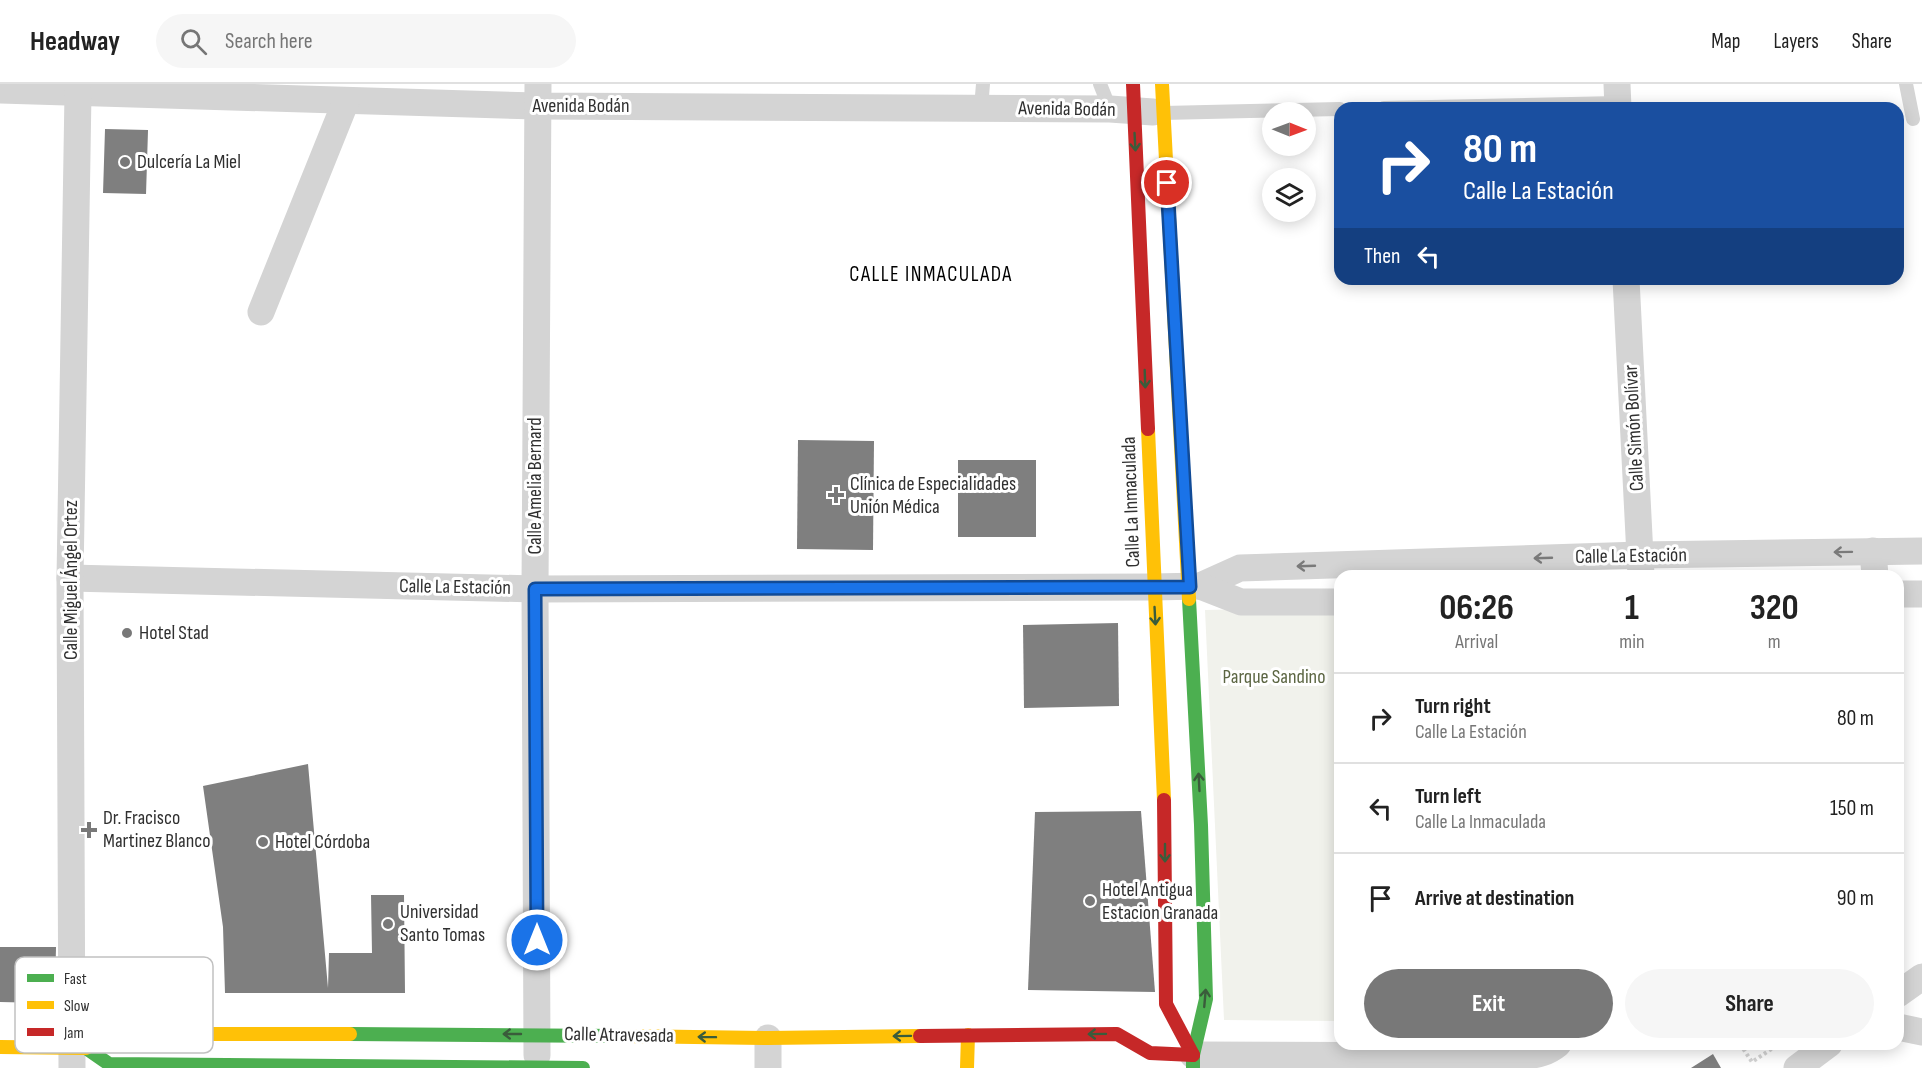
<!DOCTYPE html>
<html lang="en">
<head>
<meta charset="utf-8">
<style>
  body { margin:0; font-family:"Sofia Sans Condensed",sans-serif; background:#f6f6f6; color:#222; height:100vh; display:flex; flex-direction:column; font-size:22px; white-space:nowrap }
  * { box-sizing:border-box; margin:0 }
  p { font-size:20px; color:#767676 }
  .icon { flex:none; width:33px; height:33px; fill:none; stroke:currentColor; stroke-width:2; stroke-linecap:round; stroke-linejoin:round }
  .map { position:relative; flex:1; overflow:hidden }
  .sheet { position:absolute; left:1334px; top:486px; width:570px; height:480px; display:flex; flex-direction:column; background:#fff; border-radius:18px; box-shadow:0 3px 15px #0003 }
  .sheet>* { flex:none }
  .top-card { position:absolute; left:1334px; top:18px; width:570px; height:183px; border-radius:18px; box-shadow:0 3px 15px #0003; background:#1a4fa0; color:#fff; overflow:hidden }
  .needle { width:39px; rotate:91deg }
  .tools { position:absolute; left:1262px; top:18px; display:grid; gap:12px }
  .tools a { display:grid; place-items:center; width:54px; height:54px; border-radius:50%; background:#fff; box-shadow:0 3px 15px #0003; font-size:30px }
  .pin { position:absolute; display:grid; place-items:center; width:51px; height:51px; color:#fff; margin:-26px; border:3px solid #fff; border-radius:50%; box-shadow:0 2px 6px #0007 }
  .me { position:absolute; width:66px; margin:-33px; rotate:0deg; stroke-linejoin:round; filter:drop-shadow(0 0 4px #0008) }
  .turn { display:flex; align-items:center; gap:21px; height:126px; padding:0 30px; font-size:27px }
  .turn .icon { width:78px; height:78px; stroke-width:2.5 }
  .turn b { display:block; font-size:42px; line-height:51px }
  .then { display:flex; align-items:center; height:57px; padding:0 30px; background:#0003; gap:12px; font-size:22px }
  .eta { display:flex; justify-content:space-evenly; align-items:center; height:102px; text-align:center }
  .eta b { font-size:36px; font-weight:700; line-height:42px }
  .cta { display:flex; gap:12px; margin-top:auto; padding:12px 30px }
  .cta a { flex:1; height:69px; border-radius:36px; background:#787878; color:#fff; font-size:24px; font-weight:700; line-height:69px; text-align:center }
  .cta a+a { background:#f6f6f6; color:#222 }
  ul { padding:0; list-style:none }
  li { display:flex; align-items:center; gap:18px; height:90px; padding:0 30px; border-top:2px solid #e0e0e0 }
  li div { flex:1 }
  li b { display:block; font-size:22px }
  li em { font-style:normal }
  header { display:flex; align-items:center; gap:36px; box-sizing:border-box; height:84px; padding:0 30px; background:#fff; border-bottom:2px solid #e0e0e0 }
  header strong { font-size:28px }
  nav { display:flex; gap:33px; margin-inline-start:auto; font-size:21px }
  .search { width:420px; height:54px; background:#f6f6f6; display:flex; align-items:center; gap:15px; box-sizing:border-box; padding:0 21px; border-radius:33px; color:#767676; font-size:22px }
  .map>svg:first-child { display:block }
  .green { fill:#f1f2ec }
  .building { fill:#7f7f7f }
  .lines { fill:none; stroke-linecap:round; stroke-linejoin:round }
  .path { stroke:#d3d3d3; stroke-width:4; stroke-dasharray:3 3; stroke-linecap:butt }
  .lane { stroke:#d4d4d4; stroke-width:14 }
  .street { stroke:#d4d4d4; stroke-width:27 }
  .fast { stroke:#4caf50; stroke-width:14 }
  .slow { stroke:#ffc107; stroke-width:14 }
  .jam { stroke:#c62828; stroke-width:14 }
  .oneway { stroke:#3a5c3b }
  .oneway2 { stroke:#7a7a7a }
  .route-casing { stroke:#114b97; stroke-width:15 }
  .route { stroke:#1a73e8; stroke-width:10 }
  .poi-dot { fill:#787878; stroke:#fff; stroke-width:2 }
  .labels { text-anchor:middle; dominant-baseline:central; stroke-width:6; stroke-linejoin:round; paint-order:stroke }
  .street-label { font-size:20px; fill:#303030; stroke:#fff }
  .poi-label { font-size:20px; fill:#303030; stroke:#fff; text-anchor:start }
  .park-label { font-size:20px; fill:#5c6643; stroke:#fff }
  .neighbourhood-label { font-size:21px; letter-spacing:1.5px; fill:#000; stroke:#fff }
  .key { fill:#fff; stroke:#c1c1c1; stroke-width:1.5 }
  .key-label { font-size:16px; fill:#303030 }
</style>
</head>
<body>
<header>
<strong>Headway</strong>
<div class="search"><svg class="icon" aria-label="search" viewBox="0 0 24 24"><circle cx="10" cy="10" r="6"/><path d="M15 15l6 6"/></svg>Search here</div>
<nav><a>Map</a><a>Layers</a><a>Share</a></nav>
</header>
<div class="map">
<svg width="1922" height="984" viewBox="0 0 1922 984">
  <rect width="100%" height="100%" fill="#fff"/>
  <path class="green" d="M1339 523V937L1224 936 1205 526Z"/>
  <g class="building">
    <path d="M105 45 148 46 146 110 103 109Z"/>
    <path d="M798 356 874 357 873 466 797 465Z"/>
    <rect x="958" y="376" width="78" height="77"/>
    <path d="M1118 539 1119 622 1024 624 1023 541Z"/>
    <path d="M308 680 328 904 329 869H372L371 811H404L405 909H225L223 843 203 702Z"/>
    <path d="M1141 727 1155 908 1028 906 1035 728Z"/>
    <path d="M0 863H56L55 906 44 919 0 918Z"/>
    <path d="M1713 970 1721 984H1691Z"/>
  </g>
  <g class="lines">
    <path class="path" d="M1740 960 1752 978 1776 962"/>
    <g class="lane">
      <path d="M1100 0 1110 25"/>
      <path d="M1906 0 1913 35"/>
      <path d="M981 24 983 0"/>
      <path d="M1384 24 1618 19"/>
      <path d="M1163 29 1340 25"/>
    </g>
    <g class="street">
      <path d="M1617 0 1618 24"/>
      <path d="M0 6 537 22 1110 25 1153 28"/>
      <path d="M1626 195 1641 492"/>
      <path d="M261 228 346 17"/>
      <path d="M1873 467 1875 492"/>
      <path d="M70 494 535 505 1154 503 1200 502 1240 484 1640 471 1922 467"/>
      <path d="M1200 502 1241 518H1340"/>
      <path d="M1898 510H1922"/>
      <path d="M1898 910 1922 893"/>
      <path d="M1898 943 1922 948"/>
      <path d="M537 971 535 505 538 0"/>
      <path d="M1193 971 1524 972C1537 971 1547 969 1558 960"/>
      <path d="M72 984 70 494 78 9"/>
      <path d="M768 984V954"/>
      <path d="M1797 984 1829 960"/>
    </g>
    <g class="fast">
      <path d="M1189 515 1201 741 1206 915 1193 971V984"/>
      <path d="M350 950 624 952"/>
      <path d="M86 964 109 980 583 984"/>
    </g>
    <g class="slow">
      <path d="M1162 0 1189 515"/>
      <path d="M1148 345 1164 716"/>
      <path d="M624 952 768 954 920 952"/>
      <path d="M0 963 86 964 110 950H350"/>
      <path d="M967 984 968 951"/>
    </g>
    <g class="jam">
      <path d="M1133 0 1148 345"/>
      <path d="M1164 716 1166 920 1193 971"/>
      <path d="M920 952 1117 950 1150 969 1193 971"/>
    </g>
  </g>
  <defs><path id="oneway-shaft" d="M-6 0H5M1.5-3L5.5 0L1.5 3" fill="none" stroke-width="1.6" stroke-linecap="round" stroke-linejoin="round" transform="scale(1.5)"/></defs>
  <g class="oneway">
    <use href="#oneway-shaft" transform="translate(1135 58) rotate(87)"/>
    <use href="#oneway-shaft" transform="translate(1145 295) rotate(88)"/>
    <use href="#oneway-shaft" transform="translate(1155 532) rotate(87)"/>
    <use href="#oneway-shaft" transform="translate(1199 698) rotate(-93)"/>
    <use href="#oneway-shaft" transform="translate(1165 769) rotate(90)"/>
    <use href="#oneway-shaft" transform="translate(1205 914) rotate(-85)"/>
    <use href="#oneway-shaft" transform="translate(512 950) rotate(180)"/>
    <use href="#oneway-shaft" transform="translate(1097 950) rotate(179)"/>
    <use href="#oneway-shaft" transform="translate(902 952) rotate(179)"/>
    <use href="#oneway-shaft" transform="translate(707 953) rotate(-179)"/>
  </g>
  <g class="oneway2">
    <use href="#oneway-shaft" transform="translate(1843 468) rotate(179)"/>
    <use href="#oneway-shaft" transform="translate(1543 474) rotate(178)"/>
    <use href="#oneway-shaft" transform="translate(1306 482) rotate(178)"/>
  </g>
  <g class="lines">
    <g class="route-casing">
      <path id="route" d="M537 856 535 505 1190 503 1167 99"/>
    </g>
    <use href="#route" class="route"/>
  </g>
  <g class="poi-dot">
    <circle cx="125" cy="78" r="6"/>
    <path d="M833 402h6v6h6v6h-6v6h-6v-6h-6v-6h6z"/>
    <circle cx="127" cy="549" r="6"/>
    <path d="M86 737h6v6h6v6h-6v6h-6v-6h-6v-6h6z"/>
    <circle cx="263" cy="758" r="6"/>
    <circle cx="1090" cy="817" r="6"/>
    <circle cx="388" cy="840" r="6"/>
  </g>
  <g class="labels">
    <g class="street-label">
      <text x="581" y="22">Avenida Bodán</text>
      <text transform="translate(1067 25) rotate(1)">Avenida Bodán</text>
      <text transform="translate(1634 344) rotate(-93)">Calle Simón Bolívar</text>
      <text transform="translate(535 402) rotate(-90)">Calle Amelia Bernard</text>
      <text transform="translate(1131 418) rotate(-92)">Calle La Inmaculada</text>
      <text transform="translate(1631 472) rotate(-1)">Calle La Estación</text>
      <text transform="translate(71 496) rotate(-90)">Calle Miguel Ángel Ortez</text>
      <text transform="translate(455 503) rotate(1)">Calle La Estación</text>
      <text transform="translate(619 951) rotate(1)">Calle Atravesada</text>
    </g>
    <g class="poi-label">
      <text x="137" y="78">Dulcería La Miel</text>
      <text x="850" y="400">Clínica de Especialidades<tspan x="850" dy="23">Unión Médica</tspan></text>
      <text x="139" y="549">Hotel Stad</text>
      <text x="103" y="734">Dr. Fracisco<tspan x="103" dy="23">Martinez Blanco</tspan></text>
      <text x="275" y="758">Hotel Córdoba</text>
      <text x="1102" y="806">Hotel Antigua<tspan x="1102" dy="23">Estacion Granada</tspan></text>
      <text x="400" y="828">Universidad<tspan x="400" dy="23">Santo Tomas</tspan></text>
    </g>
    <g class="park-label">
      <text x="1274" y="593">Parque Sandino</text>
    </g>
    <g class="neighbourhood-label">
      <text x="931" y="190">CALLE INMACULADA</text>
    </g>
  </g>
  <rect x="15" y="873" width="198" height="96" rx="9" class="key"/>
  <rect x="27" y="890" width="27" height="8" fill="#4caf50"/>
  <rect x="27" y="917" width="27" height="8" fill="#ffc107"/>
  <rect x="27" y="944" width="27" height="8" fill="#c62828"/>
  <g class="key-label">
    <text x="64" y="900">Fast</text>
    <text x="64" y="927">Slow</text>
    <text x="64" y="954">Jam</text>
  </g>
</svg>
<div class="tools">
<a><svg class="needle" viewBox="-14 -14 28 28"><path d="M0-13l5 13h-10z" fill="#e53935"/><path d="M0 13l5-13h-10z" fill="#767676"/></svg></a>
<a><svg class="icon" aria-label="layers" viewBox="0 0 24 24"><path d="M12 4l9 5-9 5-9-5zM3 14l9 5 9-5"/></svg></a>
</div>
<div class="pin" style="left:1167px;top:99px;background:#d93025"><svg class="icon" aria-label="arrive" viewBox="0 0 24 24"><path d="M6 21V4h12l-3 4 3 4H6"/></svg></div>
<svg class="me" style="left:537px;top:856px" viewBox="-20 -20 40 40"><circle r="17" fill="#1a73e8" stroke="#fff" stroke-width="3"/><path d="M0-11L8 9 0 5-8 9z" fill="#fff"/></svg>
<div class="top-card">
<div class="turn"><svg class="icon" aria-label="right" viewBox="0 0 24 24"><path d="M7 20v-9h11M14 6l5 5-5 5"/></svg><div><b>80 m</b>Calle La Estación</div></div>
<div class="then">Then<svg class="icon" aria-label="left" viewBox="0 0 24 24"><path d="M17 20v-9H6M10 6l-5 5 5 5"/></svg></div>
</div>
<section class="sheet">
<div class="eta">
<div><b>06:26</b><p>Arrival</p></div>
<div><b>1</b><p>min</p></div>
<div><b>320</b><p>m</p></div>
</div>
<ul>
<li><svg class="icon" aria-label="right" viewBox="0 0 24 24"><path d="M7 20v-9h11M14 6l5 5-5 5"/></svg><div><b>Turn right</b><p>Calle La Estación</p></div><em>80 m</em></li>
<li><svg class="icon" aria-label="left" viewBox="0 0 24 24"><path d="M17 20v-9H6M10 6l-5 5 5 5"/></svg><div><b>Turn left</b><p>Calle La Inmaculada</p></div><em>150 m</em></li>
<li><svg class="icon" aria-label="arrive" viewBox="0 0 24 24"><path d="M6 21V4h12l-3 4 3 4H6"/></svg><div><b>Arrive at destination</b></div><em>90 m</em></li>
</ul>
<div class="cta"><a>Exit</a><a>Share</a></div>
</section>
</div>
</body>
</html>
